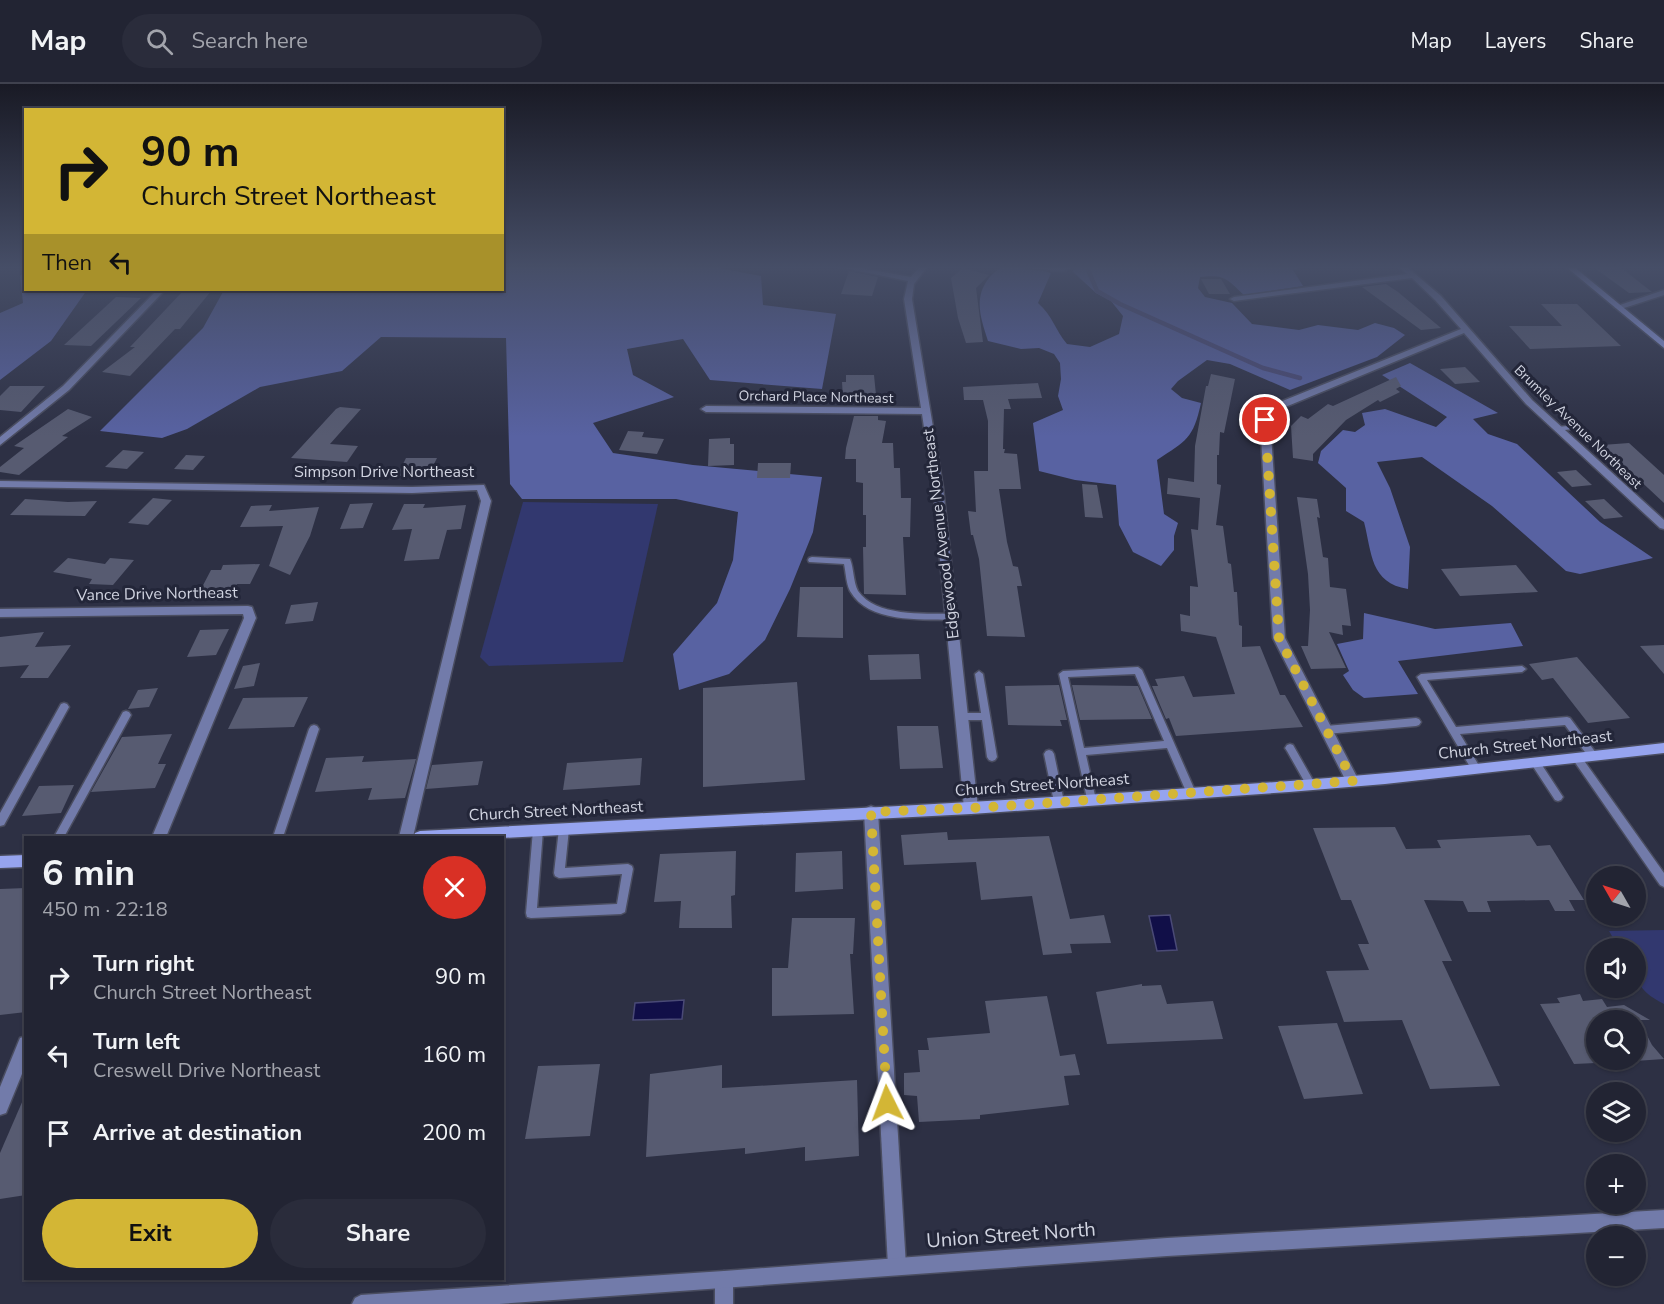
<!DOCTYPE html>
<html lang="en">
<head>
<meta charset="utf-8">
<style>
  body { margin:0; font-family:"Nunito Sans",sans-serif; background:#2a2c3b; color:#f1f3f6; height:100vh; display:flex; flex-direction:column; font-size:22px; white-space:nowrap }
  * { box-sizing:border-box; margin:0 }
  p { font-size:20px; color:#a2a4ac }
  .icon { flex:none; width:33px; height:33px; fill:none; stroke:currentColor; stroke-width:2; stroke-linecap:round; stroke-linejoin:round }
  .map { position:relative; flex:1; overflow:hidden }
  .panel { position:absolute; left:24px; top:752px; width:480px; height:444px; display:flex; flex-direction:column; background:#222433; border-radius:0px; box-shadow:0 2px 4px #0004,0 0 0 2px #3f414e }
  .panel>* { flex:none }
  .banner { position:absolute; left:24px; top:24px; width:480px; height:183px; border-radius:0px; box-shadow:0 2px 4px #0004,0 0 0 2px #3f414e; background:#d3b635; color:#111; overflow:hidden }
  .needle { width:39px; rotate:309deg }
  .buttons { position:absolute; left:1586px; top:782px; display:grid; gap:12px }
  .buttons a { display:grid; place-items:center; width:60px; height:60px; border-radius:50%; background:#222433; box-shadow:0 2px 4px #0004,0 0 0 2px #3f414e; font-size:30px }
  .pin { position:absolute; display:grid; place-items:center; width:51px; height:51px; color:#fff; margin:-26px; border:3px solid #fff; border-radius:50%; box-shadow:0 2px 6px #0007 }
  .me { position:absolute; width:66px; margin:-33px; rotate:357deg; stroke-linejoin:round; filter:drop-shadow(0 0 4px #0008) }
  .turn { display:flex; align-items:center; gap:21px; height:126px; padding:0 18px; font-size:27px }
  .turn .icon { width:78px; height:78px; stroke-width:2.5 }
  .turn b { display:block; font-size:42px; line-height:51px }
  .then { display:flex; align-items:center; height:57px; padding:0 18px; background:#0003; gap:12px; font-size:22px }
  .round { display:grid; place-items:center; flex:none; width:63px; height:63px; border-radius:32px; background:#2a2c3b }
  .summary { display:flex; align-items:center; justify-content:space-between; height:102px; padding:0 18px }
  h1 { font-size:36px; font-weight:700; line-height:45px }
  .cta { display:flex; gap:12px; margin-top:auto; padding:12px 18px }
  .cta a { flex:1; height:69px; border-radius:36px; background:#d3b635; color:#111; font-size:24px; font-weight:700; line-height:69px; text-align:center }
  .cta a+a { background:#2a2c3b; color:#f1f3f6 }
  ul { padding:0; list-style:none }
  li { display:flex; align-items:center; gap:18px; height:78px; padding:0 18px }
  li div { flex:1 }
  li b { display:block; font-size:22px }
  li em { font-style:normal }
  header { display:flex; align-items:center; gap:36px; box-sizing:border-box; height:84px; padding:0 30px; background:#222433; border-bottom:2px solid #3f414e }
  header strong { font-size:28px }
  nav { display:flex; gap:33px; margin-inline-start:auto; font-size:21px }
  .search { width:420px; height:54px; background:#2a2c3b; display:flex; align-items:center; gap:15px; box-sizing:border-box; padding:0 21px; border-radius:33px; color:#a2a4ac; font-size:22px }
  .map>svg:first-child { display:block }
  .green { fill:#32386f }
  .forest { fill:#5862a2 }
  .water { fill:#110f48; stroke:#4a4a76; stroke-width:1.5 }
  .lines { fill:none; stroke-linecap:round; stroke-linejoin:round }
  .stream { stroke:#4a4a76; stroke-width:4.5 }
  .building { fill:#575b71 }
  .service-casing { stroke:#4a4d60; stroke-width:3 }
  .minor-casing { stroke:#4a4d60; stroke-width:3 }
  .tertiary-casing { stroke:#4a4d60; stroke-width:3 }
  .secondary-casing { stroke:#4a4d60; stroke-width:3 }
  .service { fill:#727baa; fill-rule:evenodd }
  .minor { fill:#727baa; fill-rule:evenodd }
  .tertiary { fill:#727baa; fill-rule:evenodd }
  .secondary { fill:#96a4ef; fill-rule:evenodd }
  .route { stroke:#d3b635; stroke-width:10; stroke-dasharray:0 18 }
  .labels { text-anchor:middle; dominant-baseline:central; stroke-width:6; stroke-linejoin:round; paint-order:stroke }
  .far-street-label { font-size:14px; fill:#d0d3e0; stroke:#232639 }
  .street-label { font-size:16px; fill:#d0d3e0; stroke:#232639 }
  .near-street-label { font-size:20px; fill:#d0d3e0; stroke:#232639 }
</style>
</head>
<body>
<header>
<strong>Map</strong>
<div class="search"><svg class="icon" aria-label="search" viewBox="0 0 24 24"><circle cx="10" cy="10" r="6"/><path d="M15 15l6 6"/></svg>Search here</div>
<nav><a>Map</a><a>Layers</a><a>Share</a></nav>
</header>
<div class="map">
<svg width="1664" height="1220" viewBox="0 0 1664 1220">
  <rect width="100%" height="100%" fill="#2d3044"/>
  <g class="green">
    <path d="M523 418 658 420 623 578 489 582 480 573Z"/>
    <path d="M1664 846V920C1635 905 1635 895 1635 864H1619L1609 847Z"/>
  </g>
  <g class="forest">
    <path d="M503 182H708L761 192 763 221 836 230 822 305 710 296 683 255 627 265 633 291 674 313 593 339 613 369 693 381 822 393 813 448 790 505 765 556 729 590 679 606 673 570 717 519 733 476 738 428 676 415H522L510 400 506 254 381 253 342 287 260 303 187 345 162 354 100 347 203 244 224 206H502Z"/>
    <path d="M1080 182H1303L1293 186 1303 202 1244 211C1227 195 1225 190 1200 193L1198 204 1205 213 1232 219 1252 240 1299 246 1318 241 1358 246 1375 239 1394 244 1405 251 1377 273 1290 306 1230 280 1207 276 1178 297 1171 305 1182 314 1201 319C1193 355 1187 356 1157 376L1164 430 1178 439 1174 452V466L1161 482 1133 468 1119 441 1116 401 1075 396 1039 387 1033 339 1063 326 1058 312 1061 295 1060 279 1054 270 1039 264 1021 265 988 257C981 235 973 214 989 194 992 190 999 184 1004 183 1017 179 1038 186 1051 189L1038 219C1053 232 1055 246 1067 260L1090 263 1119 250 1123 232 1111 217 1096 209 1072 187Z"/>
    <path d="M25 187 26 206H87L51 257 0 296V229L23 219 20 192Z"/>
    <path d="M1410 279 1498 329 1473 335 1488 350 1517 360 1600 438 1653 474 1580 490 1566 487 1492 422 1422 373 1377 378 1390 404 1410 463 1408 505C1370 499 1372 469 1364 438L1346 427V404L1318 379 1321 367 1343 346 1355 348 1365 341 1362 329 1385 325 1436 343 1447 333 1382 291Z"/>
    <path d="M1364 529 1435 545 1511 539 1523 562 1398 577 1418 610 1364 614 1353 606 1343 591 1349 587 1337 560 1363 555Z"/>
  </g>
  <g class="water">
    <path d="M1170 831 1177 866 1157 867 1149 832Z"/>
    <path d="M684 916 682 935 633 936 635 919Z"/>
  </g>
  <g class="lines">
    <path class="stream" d="M1088 186 1097 207 1120 220 1263 284 1300 294"/>
  </g>
  <g class="building">
    <path d="M1620 183 1652 208 1629 209 1596 185Z"/>
    <path d="M963 184 989 191 976 204 983 258 966 259 958 234 951 194Z"/>
    <path d="M849 187 878 193 872 212 841 210Z"/>
    <path d="M1201 195H1221L1230 210H1209Z"/>
    <path d="M1386 200 1398 208 1441 244 1421 246 1362 203Z"/>
    <path d="M184 206H212L180 245H175L130 292 102 288 135 263H130Z"/>
    <path d="M116 213 141 214 91 262 64 261Z"/>
    <path d="M1541 220H1577L1621 262 1530 265 1509 242H1562Z"/>
    <path d="M1465 283 1480 298 1455 300 1440 285Z"/>
    <path d="M1211 290 1235 295 1224 349 1220 348 1219 371H1217V400L1221 401 1216 441 1223 442 1228 479 1231 480 1234 508H1237L1239 541 1242 542V563L1260 562 1280 611H1285L1303 643 1176 652 1169 634 1166 635 1152 602H1158L1155 595 1184 592 1193 613 1235 610 1216 553 1181 547 1180 530 1190 532V502L1198 503 1191 445 1198 446 1200 414 1167 410 1168 394 1194 398 1195 362 1206 302H1208Z"/>
    <path d="M846 291H874L877 321H856L858 314H843L842 298H846Z"/>
    <path d="M1396 293 1401 302 1396 305 1400 308 1380 318 1378 316 1346 336 1313 370V377L1293 374 1291 342 1301 332 1308 335 1328 320 1333 322Z"/>
    <path d="M1038 299 1042 314 1008 315 1011 325H1004L1003 365H1005L1004 369 1017 370 1021 405H999L1007 458 1013 482 1018 483 1022 502H1017L1025 553 987 552 979 475 973 451H971L968 427 976 428 974 387H988V337L983 316H964L963 303Z"/>
    <path d="M10 302H45L21 328 0 326V312Z"/>
    <path d="M340 323 361 325 330 360 358 362 347 378 291 374 336 325Z"/>
    <path d="M68 325 92 333 62 352 68 353 19 391 0 388V383L24 364 14 362Z"/>
    <path d="M854 332H878V336L886 337 882 359H893L894 384H900L901 414H911L910 453H903L906 511 864 510 863 463H866V431H863V399L856 398V375H845L846 364Z"/>
    <path d="M628 347 644 348 642 353 664 355 657 370 619 366Z"/>
    <path d="M730 354V360H734V381L708 382 709 355Z"/>
    <path d="M1629 359 1664 391V419L1602 361Z"/>
    <path d="M123 366 144 368 127 385 105 383Z"/>
    <path d="M186 371 205 372 193 386 174 385Z"/>
    <path d="M406 374H437L428 392H397Z"/>
    <path d="M758 379H791L790 394H757Z"/>
    <path d="M1576 386 1592 401 1572 403 1557 388Z"/>
    <path d="M1082 400 1097 401 1103 434 1085 433Z"/>
    <path d="M1297 413 1317 415 1320 434 1317 433 1323 473 1328 474 1330 503 1346 505 1351 542 1342 541 1343 551 1329 548 1346 584 1311 585 1301 562H1308L1310 526 1308 490Z"/>
    <path d="M153 414 172 416 148 441 128 439Z"/>
    <path d="M25 415 68 418 97 417 85 432 10 431Z"/>
    <path d="M1604 415 1623 433 1604 435 1585 417Z"/>
    <path d="M373 419 363 444 340 445 350 420Z"/>
    <path d="M404 420H425L423 424 466 421 461 445 447 446 439 475 404 477 412 445 392 446Z"/>
    <path d="M272 421 269 427 319 423 310 452 290 491 269 482 283 442 240 443 251 422Z"/>
    <path d="M68 474 105 480 110 474 134 476 113 501 89 500 92 495 53 488Z"/>
    <path d="M260 480 250 500H237L233 508 199 509 211 486H221L223 481Z"/>
    <path d="M1516 481 1538 508 1460 512 1441 485Z"/>
    <path d="M800 503H843V554L797 553Z"/>
    <path d="M318 518 313 537 285 540 291 521Z"/>
    <path d="M229 545 216 571 187 573 200 546Z"/>
    <path d="M44 548 35 563 71 561 48 594H20L29 581 0 583V553Z"/>
    <path d="M1664 561V590L1640 562Z"/>
    <path d="M919 570 921 595 870 596 868 571Z"/>
    <path d="M1577 573 1630 634 1588 639 1553 594 1542 596 1529 580Z"/>
    <path d="M260 579 254 602 234 605 243 582Z"/>
    <path d="M797 598 805 696 703 703V604Z"/>
    <path d="M1059 601 1067 636H1060L1062 642 1008 641 1005 602Z"/>
    <path d="M1072 601 1138 602 1152 635 1080 636Z"/>
    <path d="M158 604 149 623 128 625 138 606Z"/>
    <path d="M308 613 294 643 228 645 243 614Z"/>
    <path d="M897 642H938L943 684 900 685Z"/>
    <path d="M172 650 158 680H166L155 704 91 708 122 653Z"/>
    <path d="M364 672 362 678 416 675 405 714 368 716 372 704 315 708 326 674Z"/>
    <path d="M642 674 640 701 563 706 567 679Z"/>
    <path d="M483 677 478 701 426 705 432 681Z"/>
    <path d="M74 701 61 729 22 732 39 702Z"/>
    <path d="M1395 743 1406 765 1441 764 1437 756 1530 751 1537 762 1550 761 1584 816H1569L1575 827H1555L1549 816 1487 817 1491 828H1468L1463 817 1424 816 1452 877H1442L1500 1002 1430 1005 1402 936 1344 938 1326 887 1369 886 1358 860H1369L1351 816H1341L1313 744Z"/>
    <path d="M947 748 948 756 1049 752 1070 835 1104 831 1111 859 1070 860 1072 869 1043 871 1032 812 981 816 976 778 904 781 901 751Z"/>
    <path d="M736 767 735 811 731 812 732 844H679L681 817 654 818 660 770Z"/>
    <path d="M842 767 843 805 795 808 796 769Z"/>
    <path d="M26 804V928L0 931V805Z"/>
    <path d="M792 834H855L853 870H850L854 930 772 932V884H788Z"/>
    <path d="M1142 900V902L1161 901 1167 920 1213 917 1223 955 1107 960 1096 908Z"/>
    <path d="M1580 910 1583 917 1602 915 1607 923 1624 921 1650 936H1639L1652 961 1664 975 1635 977V936H1596V979L1574 980 1540 920 1560 919 1557 914Z"/>
    <path d="M1047 912 1060 972 1075 970 1080 991 1064 992 1069 1021 980 1031V1035L919 1038 917 1012 904 1011V989L920 988 918 966H929L927 954 990 949 985 917Z"/>
    <path d="M1337 939 1363 1010 1304 1015 1278 942Z"/>
    <path d="M600 980 590 1052 525 1055 538 982Z"/>
    <path d="M722 981V1004L857 996 859 1072 805 1077V1063L745 1070V1064L646 1073 650 990Z"/>
    <path d="M26 1009V1111L0 1115V1069Z"/>
  </g>
  <g class="lines">
    <g class="service-casing">
      <g id="service">
        <path d="M1578 341 1581 343 1580 344 1557 347 1554 345 1557 343Z"/>
        <path d="M812 473 850 475C854 485 853 497 858 507 876 533 923 529 951 530L955 533 951 536C920 535 868 539 850 507 846 499 846 489 844 480L809 478 808 476 809 474Z"/>
        <path d="M1522 582 1526 585 1522 588 1427 596 1456 643 1567 633 1570 634 1596 669 1598 672 1596 675 1593 676 1590 675 1565 641 1460 650 1481 685 1479 688 1476 689 1473 688 1417 593 1421 590Z"/>
        <path d="M1138 583 1142 586 1196 709 1194 712 1191 713 1188 712 1167 664 1086 671 1096 716 1094 719 1091 720 1088 719 1059 590 1063 587ZM1135 590 1164 657 1084 664 1068 593Z"/>
        <path d="M979 587 983 590 997 673 995 676 992 677 989 676 987 673 982 636H961L958 635 956 632 958 629H981L975 590Z"/>
        <path d="M64 619 67 620 69 623 4 741 0 742V729L61 620Z"/>
        <path d="M126 627 129 628 131 631 64 753H54L123 628Z"/>
        <path d="M1416 634 1419 635 1421 638 1419 641 1416 642 1326 650 1323 649 1321 646 1323 643 1326 642Z"/>
        <path d="M314 641 317 642 319 645 283 753H273L309 645 311 642Z"/>
        <path d="M1290 660 1293 661 1314 698 1316 701 1314 704 1311 705 1308 704 1287 667 1285 664 1287 661Z"/>
        <path d="M1049 666 1052 667 1054 670 1064 718 1062 721 1059 722 1056 721 1054 718 1044 670 1046 667Z"/>
        <path d="M1577 670 1580 671 1664 789V803L1660 801 1574 677 1572 674 1574 671Z"/>
        <path d="M1535 674 1538 675 1561 710 1563 713 1561 716 1558 717 1555 716 1532 681 1530 678 1532 675Z"/>
        <path d="M564 741 568 742 569 745 565 784 628 780 632 782 633 785 625 828 621 830 531 834 527 833 526 829 533 746 534 743 538 742 542 743 543 746 537 824 617 820 622 790 559 794 555 792 554 789 559 745 560 742Z"/>
      </g>
    </g>
    <g class="minor-casing">
      <g id="minor">
        <path d="M834 182H849L911 193 920 182H928L914 200 912 215 943 404 978 724 976 728 971 730 966 728 964 724 933 404 922 330 706 328 701 325 706 322 921 324 904 215 908 197Z"/>
        <path d="M1022 182H1079L1062 187 1026 184Z"/>
        <path d="M1398 182H1406L1441 212 1532 316 1664 436V445L1660 444 1526 320 1464 249 1278 326 1270 336 1285 554 1359 697 1358 701 1353 702 1348 701 1273 554 1260 336 1272 322 1280 318 1461 245 1435 216 1412 194 1234 217 1230 215 1234 213 1407 190Z"/>
        <path d="M157 206H165L69 306 0 361V353L63 302Z"/>
        <path d="M1664 206V211L1621 225 1614 223Z"/>
        <path d="M0 397 412 403 484 401 491 417 413 753H399L481 417 477 406 412 409 0 403Z"/>
        <path d="M248 522 252 523 256 534 166 753H152L244 534 243 530 0 533V525Z"/>
        <path d="M871 722 876 724 878 728 906 1182 903 1188 897 1191 891 1188 888 1182 864 728 866 724Z"/>
        <path d="M26 952V980L6 1029 0 1031V1003L20 954Z"/>
        <path d="M724 1187 730 1190 733 1196V1220H715V1196L718 1190Z"/>
      </g>
    </g>
    <g class="tertiary-casing">
      <path id="tertiary" d="M1664 1126V1144L1167 1172 499 1220H352L355 1214 361 1211 724 1187 1167 1154Z"/>
    </g>
    <g class="secondary-casing">
      <g id="secondary">
        <path d="M1565 182H1573L1664 257V264Z"/>
        <path d="M1664 659V669L1385 700 1289 708 971 730 502 754 413 753 415 749 420 747C710 731 1000 719 1290 697 1415 688 1539 673 1664 659Z"/>
        <path d="M26 771V783L0 784V772Z"/>
      </g>
    </g>
    <use href="#service" class="service"/>
    <use href="#minor" class="minor"/>
    <use href="#tertiary" class="tertiary"/>
    <use href="#secondary" class="secondary"/>
  </g>
  <linearGradient id="sky" x2="0" y2="1"><stop stop-color="#191a25"/><stop offset="0.52" stop-color="#464e67"/><stop offset="1" stop-color="#464e67" stop-opacity="0"/></linearGradient>
  <rect width="1664" height="353" fill="url(#sky)"/>
  <g class="lines">
    <path class="route" d="M887 1019 871 728 991 723 1353 697 1279 554 1265 336"/>
  </g>
  <g class="labels">
    <g class="far-street-label">
      <text transform="translate(816 313) rotate(1)">Orchard Place Northeast</text>
      <text transform="translate(1578 343) rotate(44)">Brumley Avenue Northeast</text>
    </g>
    <g class="street-label">
      <text x="384" y="388">Simpson Drive Northeast</text>
      <text transform="translate(941 450) rotate(-97)">Edgewood Avenue Northeast</text>
      <text transform="translate(157 510) rotate(-1)">Vance Drive Northeast</text>
      <text transform="translate(1525 661) rotate(-6)">Church Street Northeast</text>
      <text transform="translate(1042 701) rotate(-4)">Church Street Northeast</text>
      <text transform="translate(556 727) rotate(-3)">Church Street Northeast</text>
    </g>
    <g class="near-street-label">
      <text transform="translate(1011 1151) rotate(-4)">Union Street North</text>
    </g>
  </g>
</svg>
<div class="buttons">
<a><svg class="needle" viewBox="-14 -14 28 28"><path d="M0-13l5 13h-10z" fill="#e53935"/><path d="M0 13l5-13h-10z" fill="#a2a4ac"/></svg></a>
<a><svg class="icon" aria-label="sound" viewBox="0 0 24 24"><path d="M4 9h4l5-4v14l-5-4H4zM17 9q2 3 0 6"/></svg></a>
<a><svg class="icon" aria-label="search" viewBox="0 0 24 24"><circle cx="10" cy="10" r="6"/><path d="M15 15l6 6"/></svg></a>
<a><svg class="icon" aria-label="layers" viewBox="0 0 24 24"><path d="M12 4l9 5-9 5-9-5zM3 14l9 5 9-5"/></svg></a>
<a>+</a>
<a>−</a>
</div>
<div class="pin" style="left:1265px;top:336px;background:#d93025"><svg class="icon" aria-label="arrive" viewBox="0 0 24 24"><path d="M6 21V4h12l-3 4 3 4H6"/></svg></div>
<svg class="me" style="left:887px;top:1019px" viewBox="-20 -20 40 40"><path d="M0-17L14 15 0 8-14 15z" fill="#d3b635" stroke="#fff" stroke-width="4"/></svg>
<div class="banner">
<div class="turn"><svg class="icon" aria-label="right" viewBox="0 0 24 24"><path d="M7 20v-9h11M14 6l5 5-5 5"/></svg><div><b>90 m</b>Church Street Northeast</div></div>
<div class="then">Then<svg class="icon" aria-label="left" viewBox="0 0 24 24"><path d="M17 20v-9H6M10 6l-5 5 5 5"/></svg></div>
</div>
<section class="panel">
<div class="summary"><div><h1>6 min</h1><p>450 m · 22:18</p></div><a class="round" style="background:#d93025;color:#fff"><svg class="icon" aria-label="close" viewBox="0 0 24 24"><path d="M6 6l12 12M18 6L6 18"/></svg></a></div>
<ul>
<li><svg class="icon" aria-label="right" viewBox="0 0 24 24"><path d="M7 20v-9h11M14 6l5 5-5 5"/></svg><div><b>Turn right</b><p>Church Street Northeast</p></div><em>90 m</em></li>
<li><svg class="icon" aria-label="left" viewBox="0 0 24 24"><path d="M17 20v-9H6M10 6l-5 5 5 5"/></svg><div><b>Turn left</b><p>Creswell Drive Northeast</p></div><em>160 m</em></li>
<li><svg class="icon" aria-label="arrive" viewBox="0 0 24 24"><path d="M6 21V4h12l-3 4 3 4H6"/></svg><div><b>Arrive at destination</b></div><em>200 m</em></li>
</ul>
<div class="cta"><a>Exit</a><a>Share</a></div>
</section>
</div>
</body>
</html>
